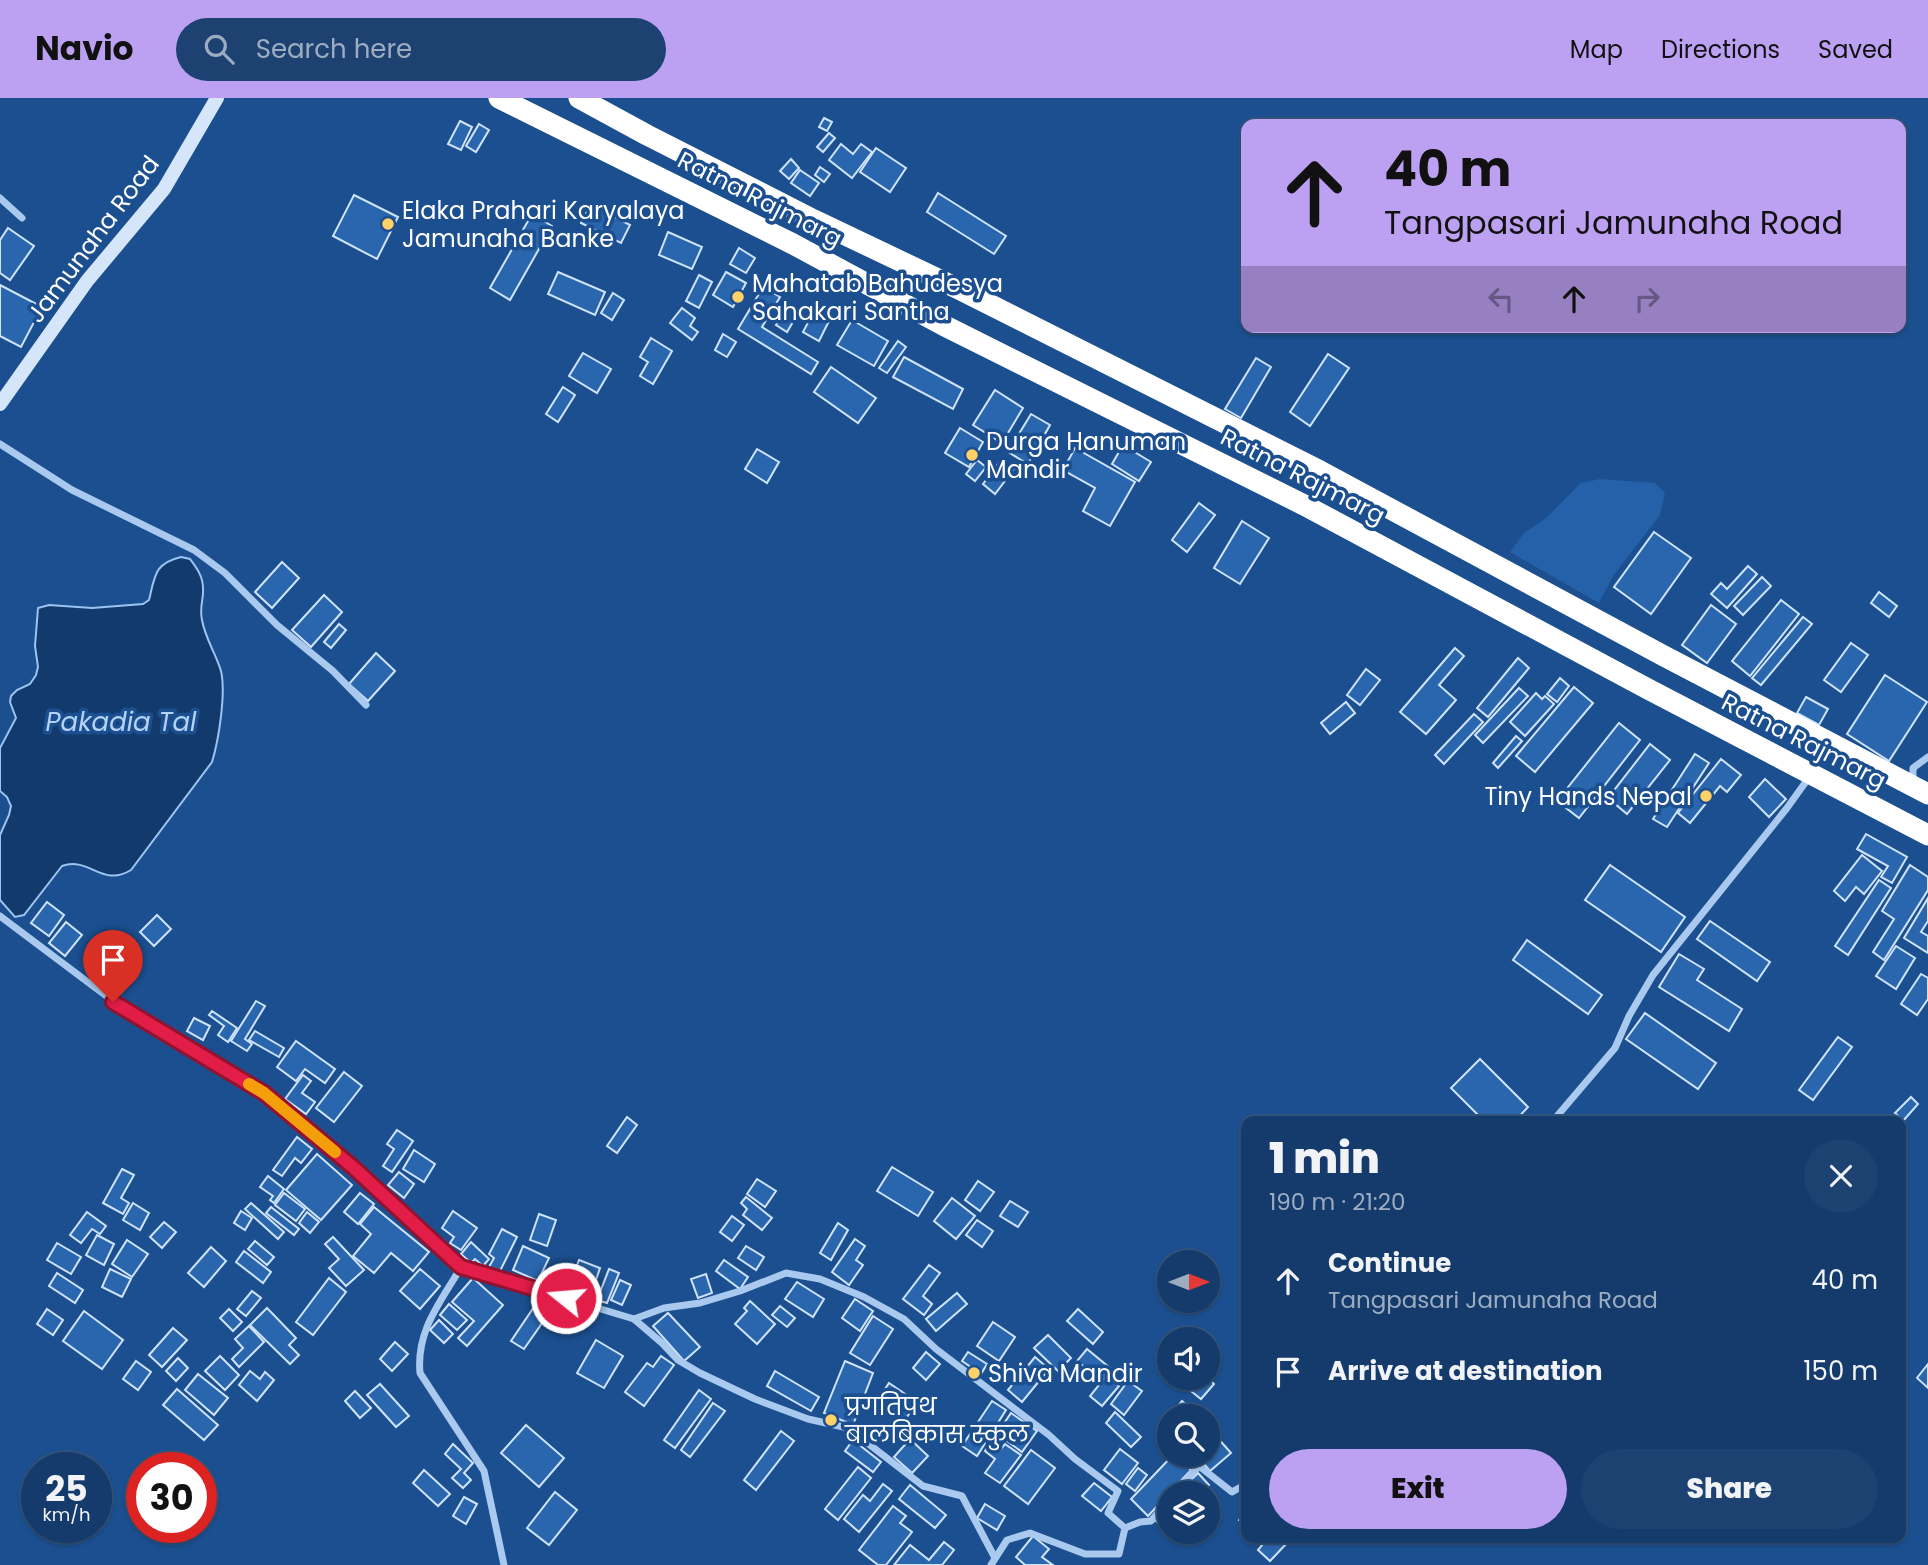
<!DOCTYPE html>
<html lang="en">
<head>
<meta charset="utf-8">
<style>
  body { margin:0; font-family:Poppins,"Noto Sans Devanagari",sans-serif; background:#1d4271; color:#f1f3f6; height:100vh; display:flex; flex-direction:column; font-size:26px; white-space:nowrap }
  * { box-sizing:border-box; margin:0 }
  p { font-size:23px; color:#9dadc1 }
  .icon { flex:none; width:38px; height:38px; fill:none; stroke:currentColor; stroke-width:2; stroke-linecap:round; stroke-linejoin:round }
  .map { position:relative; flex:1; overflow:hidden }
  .panel { position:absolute; left:1241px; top:1018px; width:665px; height:427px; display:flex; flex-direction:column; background:#143b6b; border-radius:14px; box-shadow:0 2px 5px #0004,0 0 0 2px #33557e }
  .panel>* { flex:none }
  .guide { position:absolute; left:1241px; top:21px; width:665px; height:214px; border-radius:14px; box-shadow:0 2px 5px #0004,0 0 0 2px #33557e; background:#bca0f2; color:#111; overflow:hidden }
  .needle { width:46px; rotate:90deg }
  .controls { position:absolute; left:1157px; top:1152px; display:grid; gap:14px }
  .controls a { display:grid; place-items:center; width:63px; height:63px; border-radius:50%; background:#143b6b; box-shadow:0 2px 5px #0004,0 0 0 2px #33557e; font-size:35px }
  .speed { position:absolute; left:21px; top:1354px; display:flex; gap:14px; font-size:35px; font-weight:700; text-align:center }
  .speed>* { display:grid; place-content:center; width:91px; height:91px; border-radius:50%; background:#143b6b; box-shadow:0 2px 5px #0004,0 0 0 2px #33557e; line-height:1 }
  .speed small { font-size:18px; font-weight:400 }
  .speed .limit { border:10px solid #d22; background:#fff; color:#111 }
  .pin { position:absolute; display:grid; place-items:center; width:60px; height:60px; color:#fff; margin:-72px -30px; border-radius:50% 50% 50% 0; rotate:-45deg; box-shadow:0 0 7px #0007 }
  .pin .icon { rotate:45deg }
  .me { position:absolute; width:77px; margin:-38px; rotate:287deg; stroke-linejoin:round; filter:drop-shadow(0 0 5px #0008) }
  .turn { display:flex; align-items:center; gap:24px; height:147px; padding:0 28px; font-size:32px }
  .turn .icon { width:91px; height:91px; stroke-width:2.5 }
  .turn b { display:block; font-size:49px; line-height:60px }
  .lanes { display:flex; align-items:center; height:66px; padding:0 28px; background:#0003; justify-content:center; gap:35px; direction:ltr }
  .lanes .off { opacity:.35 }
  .round { display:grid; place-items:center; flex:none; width:74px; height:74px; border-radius:37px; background:#1d4271 }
  .summary { display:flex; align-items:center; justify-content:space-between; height:119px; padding:0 28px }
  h1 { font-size:42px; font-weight:800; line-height:52px }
  .action { display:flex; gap:14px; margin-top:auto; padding:14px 28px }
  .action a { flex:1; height:80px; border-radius:42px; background:#bca0f2; color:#111; font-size:28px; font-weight:800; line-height:80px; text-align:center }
  .action a+a { background:#1d4271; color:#f1f3f6 }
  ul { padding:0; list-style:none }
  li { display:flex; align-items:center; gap:21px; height:91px; padding:0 28px }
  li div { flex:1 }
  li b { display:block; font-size:26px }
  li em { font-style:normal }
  header { display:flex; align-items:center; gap:42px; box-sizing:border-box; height:98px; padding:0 35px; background:#bca0f2; color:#111 }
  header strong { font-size:33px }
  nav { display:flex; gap:38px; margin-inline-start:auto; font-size:24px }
  .search { width:490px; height:63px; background:#1d4271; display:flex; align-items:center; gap:18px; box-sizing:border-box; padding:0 24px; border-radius:38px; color:#9dadc1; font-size:26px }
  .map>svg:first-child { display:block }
  .green { fill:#2461a8 }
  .water { fill:#123a6d; stroke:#9cc4f0; stroke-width:2 }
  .building { fill:#2a66ad; stroke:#cfe3fa; stroke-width:2 }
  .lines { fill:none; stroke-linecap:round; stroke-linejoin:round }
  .street { stroke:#a9c9ee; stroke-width:7 }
  .secondary { stroke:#d6e6fa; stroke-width:14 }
  .highway { stroke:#fff; stroke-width:21 }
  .route-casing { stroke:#92132f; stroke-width:18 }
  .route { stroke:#e11d48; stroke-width:12 }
  .slow { stroke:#f59e0b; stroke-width:12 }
  .poi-dot { fill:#ffd166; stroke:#1b4f8f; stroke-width:2.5 }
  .labels { text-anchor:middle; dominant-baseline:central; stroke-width:7; stroke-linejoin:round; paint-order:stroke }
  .street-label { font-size:24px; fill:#fff; stroke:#1b4f8f }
  .poi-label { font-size:24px; fill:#fff; stroke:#1b4f8f; text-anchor:start }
  .water-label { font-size:26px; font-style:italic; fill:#b5d3f5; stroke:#1b4f8f }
</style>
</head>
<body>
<header>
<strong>Navio</strong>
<div class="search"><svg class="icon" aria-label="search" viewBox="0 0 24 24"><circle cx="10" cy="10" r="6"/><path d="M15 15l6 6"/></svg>Search here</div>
<nav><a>Map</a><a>Directions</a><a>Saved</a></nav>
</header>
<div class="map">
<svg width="1928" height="1467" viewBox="0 0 1928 1467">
  <rect width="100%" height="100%" fill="#1b4f8f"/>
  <path class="green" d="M1600 381 1655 385 1665 395 1660 417 1613 478 1599 505 1510 454 1524 435 1545 421 1581 385Z"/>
  <path class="water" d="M181 459 190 461C196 469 203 478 203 490 204 501 199 509 202 522 205 540 216 556 221 573 226 595 219 641 212 664L131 772C102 790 89 758 62 768L24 817 15 819 0 802V737L9 717 11 708 7 699 0 693V650L16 620 10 604 11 598 17 592 30 586 36 577 38 569 35 548 38 510 49 507 92 510 143 506 149 502 150 498C155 476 156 465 181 459Z"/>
  <g class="building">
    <path d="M824 20 832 24 827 33 819 29Z"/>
    <path d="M460 23 472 29 461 52 448 46Z"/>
    <path d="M479 26 489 32 476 54 466 48Z"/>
    <path d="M829 35 835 40 823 54 817 49Z"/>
    <path d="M841 46 853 56 861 46 872 54 852 80 829 62Z"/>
    <path d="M876 50 906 70 890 94 860 74Z"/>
    <path d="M791 61 799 70 789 81 780 73Z"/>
    <path d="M820 69 830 76 824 84 815 77Z"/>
    <path d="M800 72 819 85 810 98 791 85Z"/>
    <path d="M938 95 1006 138 994 156 927 114Z"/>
    <path d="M354 97 398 119 377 161 333 138Z"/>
    <path d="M591 106 630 127 621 145 581 125Z"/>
    <path d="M532 116 552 128 510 202 490 190Z"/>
    <path d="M8 130 34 148 10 182 0 175V142Z"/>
    <path d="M668 134 702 149 692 171 659 157Z"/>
    <path d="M739 150 755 160 746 175 730 166Z"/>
    <path d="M558 174 605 194 595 217 548 196Z"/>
    <path d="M726 174 746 185 733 209 713 197Z"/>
    <path d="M699 177 712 184 699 210 686 203Z"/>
    <path d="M0 187 42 209 21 249 0 238Z"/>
    <path d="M763 189 780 199 762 229 818 264 811 276 738 231Z"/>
    <path d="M613 195 624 202 612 222 601 215Z"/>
    <path d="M788 208 799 214 787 234 776 227Z"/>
    <path d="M682 210 695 220 690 228 698 234 692 242 670 225Z"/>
    <path d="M815 211 831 219 819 243 803 234Z"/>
    <path d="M852 222 888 243 874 268 837 247Z"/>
    <path d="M723 236 736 244 727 259 715 252Z"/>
    <path d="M651 240 672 253 653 286 640 278 648 264 640 259Z"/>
    <path d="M898 243 906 249 887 275 879 270Z"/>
    <path d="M583 255 611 271 597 295 569 278Z"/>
    <path d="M1328 256 1349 270 1310 328 1290 314Z"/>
    <path d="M904 259 963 291 953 311 893 279Z"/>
    <path d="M1256 260 1271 269 1241 320 1225 311Z"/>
    <path d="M831 269 876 300 858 325 814 294Z"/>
    <path d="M563 289 575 297 558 324 546 316Z"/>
    <path d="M995 292 1023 310 1002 345 973 327Z"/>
    <path d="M1031 316 1050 327 1028 366 1008 354Z"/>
    <path d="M960 330 983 344 969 369 945 355Z"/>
    <path d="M1123 347 1151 364 1139 383 1112 366Z"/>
    <path d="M1075 350 1135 384 1110 428 1083 413 1095 390 1063 372Z"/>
    <path d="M757 351 779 364 767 385 745 371Z"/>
    <path d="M977 362 986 369 975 383 966 376Z"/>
    <path d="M1001 362 1014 371 995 396 983 386Z"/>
    <path d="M1199 405 1215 417 1187 454 1172 442Z"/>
    <path d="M1242 423 1269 440 1240 486 1214 470Z"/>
    <path d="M1654 434 1691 460 1651 516 1614 489Z"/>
    <path d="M282 464 299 480 272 510 255 494Z"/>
    <path d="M1748 468 1757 476 1727 510 1711 496 1721 485 1727 491Z"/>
    <path d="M1762 479 1771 488 1743 517 1734 508Z"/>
    <path d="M1879 494 1897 508 1889 519 1871 505Z"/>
    <path d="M324 497 342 514 311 549 292 532Z"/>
    <path d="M1781 502 1799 516 1750 578 1732 563Z"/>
    <path d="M1711 507 1736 526 1707 565 1682 547Z"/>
    <path d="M1803 519 1812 526 1761 587 1752 580Z"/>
    <path d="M339 526 346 532 331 550 324 544Z"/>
    <path d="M1851 545 1868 557 1841 594 1824 582Z"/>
    <path d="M1455 550 1464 558 1439 587 1456 602 1426 636 1400 614Z"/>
    <path d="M376 555 395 573 368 603 349 586Z"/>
    <path d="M1518 560 1529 570 1488 619 1477 610Z"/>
    <path d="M1366 571 1380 582 1360 607 1347 597Z"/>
    <path d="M1885 577 1927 604 1889 663 1847 636Z"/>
    <path d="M1560 580 1569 588 1557 604 1547 596Z"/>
    <path d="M1574 589 1593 605 1535 674 1516 658Z"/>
    <path d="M1519 590 1528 598 1483 645 1475 637Z"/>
    <path d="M1536 595 1542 601 1545 598 1554 606 1525 638 1510 624Z"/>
    <path d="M1806 599 1828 611 1819 627 1797 615Z"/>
    <path d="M1346 604 1355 615 1330 636 1321 625Z"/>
    <path d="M1474 616 1483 624 1444 666 1435 657Z"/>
    <path d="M1619 625 1640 642 1579 720 1557 703Z"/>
    <path d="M1516 638 1522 643 1498 670 1493 665Z"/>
    <path d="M1650 646 1670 662 1627 716 1608 700Z"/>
    <path d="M1695 656 1709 665 1667 729 1653 721Z"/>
    <path d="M1721 661 1741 677 1727 694 1720 688 1690 725 1678 715Z"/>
    <path d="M1765 681 1786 701 1769 719 1749 699Z"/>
    <path d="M1866 736 1907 759 1892 785 1881 779 1888 768 1857 751Z"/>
    <path d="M1862 757 1882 773 1864 796 1856 789 1845 803 1834 793Z"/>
    <path d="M1610 767 1685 819 1661 854 1585 802Z"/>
    <path d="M1910 767 1928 779V792L1884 862 1873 854 1894 821 1882 813Z"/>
    <path d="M1879 782 1891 790 1848 857 1835 848Z"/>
    <path d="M1928 800V823L1921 834 1928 838V855L1904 840Z"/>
    <path d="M47 804 64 817 49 838 31 825Z"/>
    <path d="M157 817 171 831 154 848 140 834Z"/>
    <path d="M1710 823 1770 864 1757 883 1697 841Z"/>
    <path d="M66 824 82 837 65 858 49 845Z"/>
    <path d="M1527 842 1602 897 1588 916 1513 862Z"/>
    <path d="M1896 848 1915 860 1896 891 1876 878Z"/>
    <path d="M1679 856 1704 871 1697 882 1742 911 1729 933 1659 889Z"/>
    <path d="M120 860 138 872 121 895 103 883Z"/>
    <path d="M1921 876 1928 880V901L1917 917 1901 906Z"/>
    <path d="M256 903 265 908 245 941 252 946 247 953 231 943Z"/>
    <path d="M212 913 237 930 228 944 218 937 224 928 209 917Z"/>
    <path d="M1645 915 1716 965 1698 991 1626 941Z"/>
    <path d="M194 920 210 928 203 942 187 933Z"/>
    <path d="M255 933 284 950 279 959 249 942Z"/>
    <path d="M1838 939 1852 949 1813 1002 1799 992Z"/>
    <path d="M296 943 335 971 325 985 305 971 296 983 277 969Z"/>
    <path d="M1480 961 1528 1009 1514 1024H1485L1451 990Z"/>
    <path d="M344 974 362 988 334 1024 316 1010Z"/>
    <path d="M303 977 311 983 302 995 315 1004 306 1016 285 1001Z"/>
    <path d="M1911 999 1918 1006 1903 1023 1895 1015Z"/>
    <path d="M627 1019 637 1027 617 1055 607 1048Z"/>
    <path d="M397 1032 413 1043 392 1074 383 1068 394 1051 387 1046Z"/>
    <path d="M297 1039 312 1051 301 1065 295 1060 282 1078 273 1072Z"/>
    <path d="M414 1052 435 1066 424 1084 403 1071Z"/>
    <path d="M317 1056 352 1087 321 1122 286 1092Z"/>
    <path d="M892 1069 933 1094 918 1118 877 1093Z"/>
    <path d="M122 1071 134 1077 121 1100 129 1105 123 1116 103 1105Z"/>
    <path d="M399 1074 414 1086 404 1100 388 1087Z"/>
    <path d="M268 1078 284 1091 274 1105 270 1102 273 1098 260 1089Z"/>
    <path d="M757 1081 776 1093 765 1109 747 1096Z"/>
    <path d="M978 1083 994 1094 980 1113 965 1102Z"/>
    <path d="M284 1095 305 1111 296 1123 275 1107Z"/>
    <path d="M360 1095 374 1106 358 1126 344 1114Z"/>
    <path d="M746 1099 772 1120 762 1132 743 1117 747 1111 741 1105Z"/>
    <path d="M952 1100 975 1118 956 1141 934 1123Z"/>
    <path d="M1010 1103 1028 1114 1018 1129 1000 1118Z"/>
    <path d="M133 1105 149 1115 140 1132 123 1122Z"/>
    <path d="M251 1105 284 1134 278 1141 245 1111Z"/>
    <path d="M271 1109 299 1131 294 1137 266 1115Z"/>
    <path d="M374 1109 429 1154 413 1173 391 1155 374 1175 353 1158 371 1136 360 1126Z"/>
    <path d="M241 1113 252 1120 245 1132 234 1125Z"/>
    <path d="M453 1113 477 1130 461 1152 450 1145 454 1139 442 1130Z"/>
    <path d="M87 1114 106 1128 100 1136 92 1131 81 1145 70 1137Z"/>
    <path d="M307 1114 319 1124 310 1135 299 1125Z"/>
    <path d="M539 1116 556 1122 547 1148 530 1142Z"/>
    <path d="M732 1118 744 1127 732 1143 720 1134Z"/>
    <path d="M977 1122 993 1133 982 1149 966 1137Z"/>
    <path d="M164 1124 176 1134 162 1150 150 1139Z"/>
    <path d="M838 1125 848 1132 831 1162 820 1155Z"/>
    <path d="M502 1131 517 1139 499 1175 489 1169 494 1160 489 1156Z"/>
    <path d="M97 1137 114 1146 104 1167 86 1157Z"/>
    <path d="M333 1139 364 1172 346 1188 329 1170 339 1161 325 1146Z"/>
    <path d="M855 1141 865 1148 856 1162 863 1167 849 1187 832 1174Z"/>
    <path d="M127 1142 148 1156 132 1179 112 1166Z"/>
    <path d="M255 1143 274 1159 267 1167 248 1151Z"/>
    <path d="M471 1144 489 1161 483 1168 475 1161 471 1165 461 1156Z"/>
    <path d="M57 1145 81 1159 71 1176 47 1162Z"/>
    <path d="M523 1148 549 1160 538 1183 513 1172Z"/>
    <path d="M746 1148 764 1159 756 1172 738 1160Z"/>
    <path d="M211 1149 226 1163 204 1189 188 1175Z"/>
    <path d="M244 1153 271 1174 263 1185 236 1164Z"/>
    <path d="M579 1162 600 1170 591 1197 569 1189Z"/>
    <path d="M724 1162 748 1179 740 1191 716 1173Z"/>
    <path d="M929 1167 940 1175 923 1198 932 1206 924 1217 903 1201Z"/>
    <path d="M110 1171 131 1181 122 1199 102 1189Z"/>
    <path d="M420 1171 440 1188 420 1211 400 1193Z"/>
    <path d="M609 1171 619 1175 607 1205 597 1202Z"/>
    <path d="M57 1175 83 1192 75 1205 49 1188Z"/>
    <path d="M706 1176 712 1195 698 1200 691 1181Z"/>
    <path d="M329 1180 346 1194 313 1237 296 1224Z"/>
    <path d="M473 1180 503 1207 467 1248 458 1240 474 1223 452 1204Z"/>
    <path d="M543 1180 556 1183 554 1192 541 1189Z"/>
    <path d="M620 1182 631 1187 622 1207 611 1202Z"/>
    <path d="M797 1184 824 1201 813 1219 785 1201Z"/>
    <path d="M252 1193 261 1200 246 1218 237 1211Z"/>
    <path d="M957 1195 967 1206 936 1233 926 1221Z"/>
    <path d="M855 1201 873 1213 860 1233 842 1220Z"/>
    <path d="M750 1203 775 1226 757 1246 735 1226 747 1213 744 1210Z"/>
    <path d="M449 1206 467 1222 457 1232 440 1217Z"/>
    <path d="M780 1208 795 1220 787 1229 772 1217Z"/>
    <path d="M534 1209 547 1218 524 1251 511 1243Z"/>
    <path d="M267 1210 296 1240 289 1247 299 1257 290 1266 250 1227Z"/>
    <path d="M47 1211 63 1222 53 1237 37 1226Z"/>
    <path d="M229 1211 242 1224 233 1233 220 1220Z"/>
    <path d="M1078 1211 1103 1234 1093 1246 1067 1223Z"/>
    <path d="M84 1213 123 1242 102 1271 63 1243Z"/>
    <path d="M668 1215 700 1249 684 1263 653 1228Z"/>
    <path d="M873 1218 893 1231 870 1267 850 1255Z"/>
    <path d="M439 1222 453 1236 444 1245 430 1232Z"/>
    <path d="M993 1224 1015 1239 999 1263 977 1248Z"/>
    <path d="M249 1228 264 1244 239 1269 232 1261 243 1250 235 1241Z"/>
    <path d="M173 1230 187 1242 162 1269 149 1257Z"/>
    <path d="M1048 1237 1071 1260 1058 1273 1034 1250Z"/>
    <path d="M596 1242 623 1258 604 1290 577 1275Z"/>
    <path d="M395 1244 408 1256 392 1273 380 1261Z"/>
    <path d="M1087 1251 1110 1270 1100 1282 1077 1263Z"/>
    <path d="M926 1254 940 1266 926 1282 913 1270Z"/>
    <path d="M968 1254 987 1266 981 1276 962 1263Z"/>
    <path d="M220 1258 239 1277 225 1292 205 1273Z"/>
    <path d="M661 1258 674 1267 644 1308 625 1294 647 1265 653 1269Z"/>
    <path d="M1035 1259 1049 1271 1022 1304 1008 1292Z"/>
    <path d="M178 1260 188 1270 176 1283 166 1273Z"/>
    <path d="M136 1263 151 1274 138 1292 123 1281Z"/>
    <path d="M845 1263 873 1275 853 1327 824 1315Z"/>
    <path d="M1928 1266V1290L1917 1280Z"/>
    <path d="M250 1273 260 1281 265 1274 274 1282 257 1303 239 1287Z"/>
    <path d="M775 1273 819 1299 811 1313 767 1288Z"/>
    <path d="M198 1276 228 1300 214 1317 185 1292Z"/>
    <path d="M1107 1277 1119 1288 1102 1308 1090 1298Z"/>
    <path d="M1197 1279H1207L1214 1286 1201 1301 1187 1290Z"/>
    <path d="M1128 1283 1142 1293 1124 1317 1111 1306Z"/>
    <path d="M889 1285 917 1304 903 1325 887 1314 892 1307 880 1299Z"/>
    <path d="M380 1286 409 1318 396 1329 367 1297Z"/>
    <path d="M177 1291 218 1327 204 1342 163 1307Z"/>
    <path d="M699 1292 711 1301 675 1350 664 1342Z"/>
    <path d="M355 1293 371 1310 360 1320 345 1303Z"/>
    <path d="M992 1303 1006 1312 977 1358 962 1348Z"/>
    <path d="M1182 1303 1193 1312 1189 1318H1175L1172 1316Z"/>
    <path d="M713 1305 725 1313 690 1359 681 1352Z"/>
    <path d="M1115 1314 1141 1339 1131 1349 1106 1325Z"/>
    <path d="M1011 1315 1037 1333 1022 1354 997 1336Z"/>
    <path d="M526 1327 564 1360 539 1389 501 1355Z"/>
    <path d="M1208 1329 1231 1355 1210 1373 1197 1358 1199 1356H1208Z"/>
    <path d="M781 1333 794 1343 756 1392 744 1382Z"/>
    <path d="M910 1341 928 1358 912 1375 894 1359Z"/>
    <path d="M853 1342 881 1364 873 1374 845 1353Z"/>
    <path d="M991 1345 1000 1352 1005 1346 1021 1357 1000 1385 985 1375 995 1361 985 1353Z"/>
    <path d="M453 1346 473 1365 464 1375 471 1382 463 1390 452 1380 461 1371 445 1356Z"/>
    <path d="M1120 1351 1138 1365 1122 1386 1104 1372Z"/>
    <path d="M1031 1352 1055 1370 1028 1406 1004 1388Z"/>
    <path d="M1174 1356 1191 1372 1148 1418 1131 1401Z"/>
    <path d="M858 1369 871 1380 838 1422 825 1411Z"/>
    <path d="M1138 1370 1147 1377 1135 1393 1126 1386Z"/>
    <path d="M424 1372 450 1396 438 1408 413 1385Z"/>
    <path d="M1198 1375 1209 1387 1201 1395H1190L1185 1388Z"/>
    <path d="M1094 1385 1112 1399 1101 1413 1082 1398Z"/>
    <path d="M883 1386 892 1393 859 1434 844 1421 863 1397 870 1403Z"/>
    <path d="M910 1387 946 1417 935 1430 899 1401Z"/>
    <path d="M555 1394 577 1412 549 1447 527 1430Z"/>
    <path d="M464 1399 477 1406 466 1426 453 1418Z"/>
    <path d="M985 1406 1005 1418 997 1432 977 1420Z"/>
    <path d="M1169 1406V1430L1167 1433 1155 1422Z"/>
    <path d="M893 1408 906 1418 900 1425 912 1434 886 1467H878L859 1452Z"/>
    <path d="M1246 1413V1428L1239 1422Z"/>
    <path d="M1190 1433H1204L1198 1440Z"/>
    <path d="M1033 1438 1049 1451 1042 1459 1053 1467H1025L1016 1459Z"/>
    <path d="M1268 1440H1284L1288 1444 1270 1463 1258 1452Z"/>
    <path d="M944 1444 954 1452 942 1467H894L910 1447 929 1462Z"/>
  </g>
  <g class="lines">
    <g class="street">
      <path d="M0 100 22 120"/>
      <path d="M0 346 72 392 194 452 225 475 277 527 333 573 366 607"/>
      <path d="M1913 686V670L1928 659"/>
      <path d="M0 818 113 903 264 995 354 1070 461 1169C441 1204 416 1232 420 1275L484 1373 504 1467"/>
      <path d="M1552 1024 1615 950 1629 918 1653 877 1787 710 1810 678"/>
      <path d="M461 1169 634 1221 664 1210 700 1205 740 1193 786 1175 820 1181 864 1199 904 1221 936 1251 1049 1337 1075 1361 1118 1393 1108 1415 1125 1430 1119 1456H1085L1030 1435 1007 1442 991 1467"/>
      <path d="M634 1221 662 1245 678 1262 700 1275 755 1301 808 1321 848 1330 923 1388 962 1398 995 1460"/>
      <path d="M1175 1395 1199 1368 1232 1394 1246 1386"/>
      <path d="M1125 1430 1140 1424 1151 1423 1169 1402"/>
    </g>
    <path class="secondary" d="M0 306 87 183 164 91 217 0"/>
    <g class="highway">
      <path d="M499 0 793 146 943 227 1304 407 1648 591 1928 737"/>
      <path d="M579 0 647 37 814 122 963 193 1320 373 1664 558 1928 696"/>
    </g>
  </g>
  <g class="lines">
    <g class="route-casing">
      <path id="route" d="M113 904 264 995 354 1070 461 1169 566 1200"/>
    </g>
    <use href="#route" class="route"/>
    <path class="slow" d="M249 986 264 995 335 1054"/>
  </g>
  <g class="poi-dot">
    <circle cx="388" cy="126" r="7"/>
    <circle cx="738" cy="199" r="7"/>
    <circle cx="972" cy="357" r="7"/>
    <circle cx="1706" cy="698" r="7"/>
    <circle cx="974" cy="1275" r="7"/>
    <circle cx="831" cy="1322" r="7"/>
  </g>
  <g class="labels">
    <g class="street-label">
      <text transform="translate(760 101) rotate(27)">Ratna Rajmarg</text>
      <text transform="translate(93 141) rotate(-53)">Jamunaha Road</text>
      <text transform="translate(1303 378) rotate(27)">Ratna Rajmarg</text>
      <text transform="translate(1804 643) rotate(27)">Ratna Rajmarg</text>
    </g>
    <g class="poi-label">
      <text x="402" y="112">Elaka Prahari Karyalaya<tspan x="402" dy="28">Jamunaha Banke</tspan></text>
      <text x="752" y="185">Mahatab Bahudesya<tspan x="752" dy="28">Sahakari Santha</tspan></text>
      <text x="986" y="343">Durga Hanuman<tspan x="986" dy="28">Mandir</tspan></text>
      <text x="1692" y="698" text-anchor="end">Tiny Hands Nepal</text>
      <text x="988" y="1275">Shiva Mandir</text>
      <text x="845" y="1308">प्रगतिपथ<tspan x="845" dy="28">बालबिकास स्कुल</tspan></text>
    </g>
    <g class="water-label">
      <text x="121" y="624">Pakadia Tal</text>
    </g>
  </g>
</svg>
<div class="controls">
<a><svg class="needle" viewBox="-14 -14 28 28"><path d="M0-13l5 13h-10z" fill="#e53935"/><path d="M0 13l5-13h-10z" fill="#9dadc1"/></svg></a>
<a><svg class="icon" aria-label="sound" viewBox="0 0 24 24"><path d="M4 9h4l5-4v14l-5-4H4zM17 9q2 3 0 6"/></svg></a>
<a><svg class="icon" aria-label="search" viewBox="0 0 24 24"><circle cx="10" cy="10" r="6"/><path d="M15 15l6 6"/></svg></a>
<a><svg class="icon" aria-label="layers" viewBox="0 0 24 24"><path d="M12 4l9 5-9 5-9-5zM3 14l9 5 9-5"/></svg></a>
</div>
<div class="speed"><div>25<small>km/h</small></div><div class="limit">30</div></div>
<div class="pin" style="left:113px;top:904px;background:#d93025"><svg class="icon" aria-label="arrive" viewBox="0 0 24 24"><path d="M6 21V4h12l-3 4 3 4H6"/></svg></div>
<svg class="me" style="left:566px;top:1200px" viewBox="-20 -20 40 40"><circle r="17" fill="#e11d48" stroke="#fff" stroke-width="3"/><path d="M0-11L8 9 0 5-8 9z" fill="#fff"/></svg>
<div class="guide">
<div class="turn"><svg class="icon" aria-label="ahead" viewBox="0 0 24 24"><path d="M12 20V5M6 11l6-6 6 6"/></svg><div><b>40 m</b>Tangpasari Jamunaha Road</div></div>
<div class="lanes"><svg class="icon off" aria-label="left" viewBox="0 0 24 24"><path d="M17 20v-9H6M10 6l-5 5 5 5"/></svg><svg class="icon" aria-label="ahead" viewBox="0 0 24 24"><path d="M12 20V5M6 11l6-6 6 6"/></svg><svg class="icon off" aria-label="right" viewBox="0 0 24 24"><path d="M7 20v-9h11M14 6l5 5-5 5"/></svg></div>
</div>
<section class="panel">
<div class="summary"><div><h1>1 min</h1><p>190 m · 21:20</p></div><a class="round"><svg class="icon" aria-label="close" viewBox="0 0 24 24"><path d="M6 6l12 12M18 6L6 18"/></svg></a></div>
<ul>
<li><svg class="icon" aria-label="ahead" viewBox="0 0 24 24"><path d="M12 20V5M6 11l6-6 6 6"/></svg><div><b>Continue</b><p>Tangpasari Jamunaha Road</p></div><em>40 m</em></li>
<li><svg class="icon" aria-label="arrive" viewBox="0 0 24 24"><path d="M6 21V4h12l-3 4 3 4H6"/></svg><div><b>Arrive at destination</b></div><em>150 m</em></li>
</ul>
<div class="action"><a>Exit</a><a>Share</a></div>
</section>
</div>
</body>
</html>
